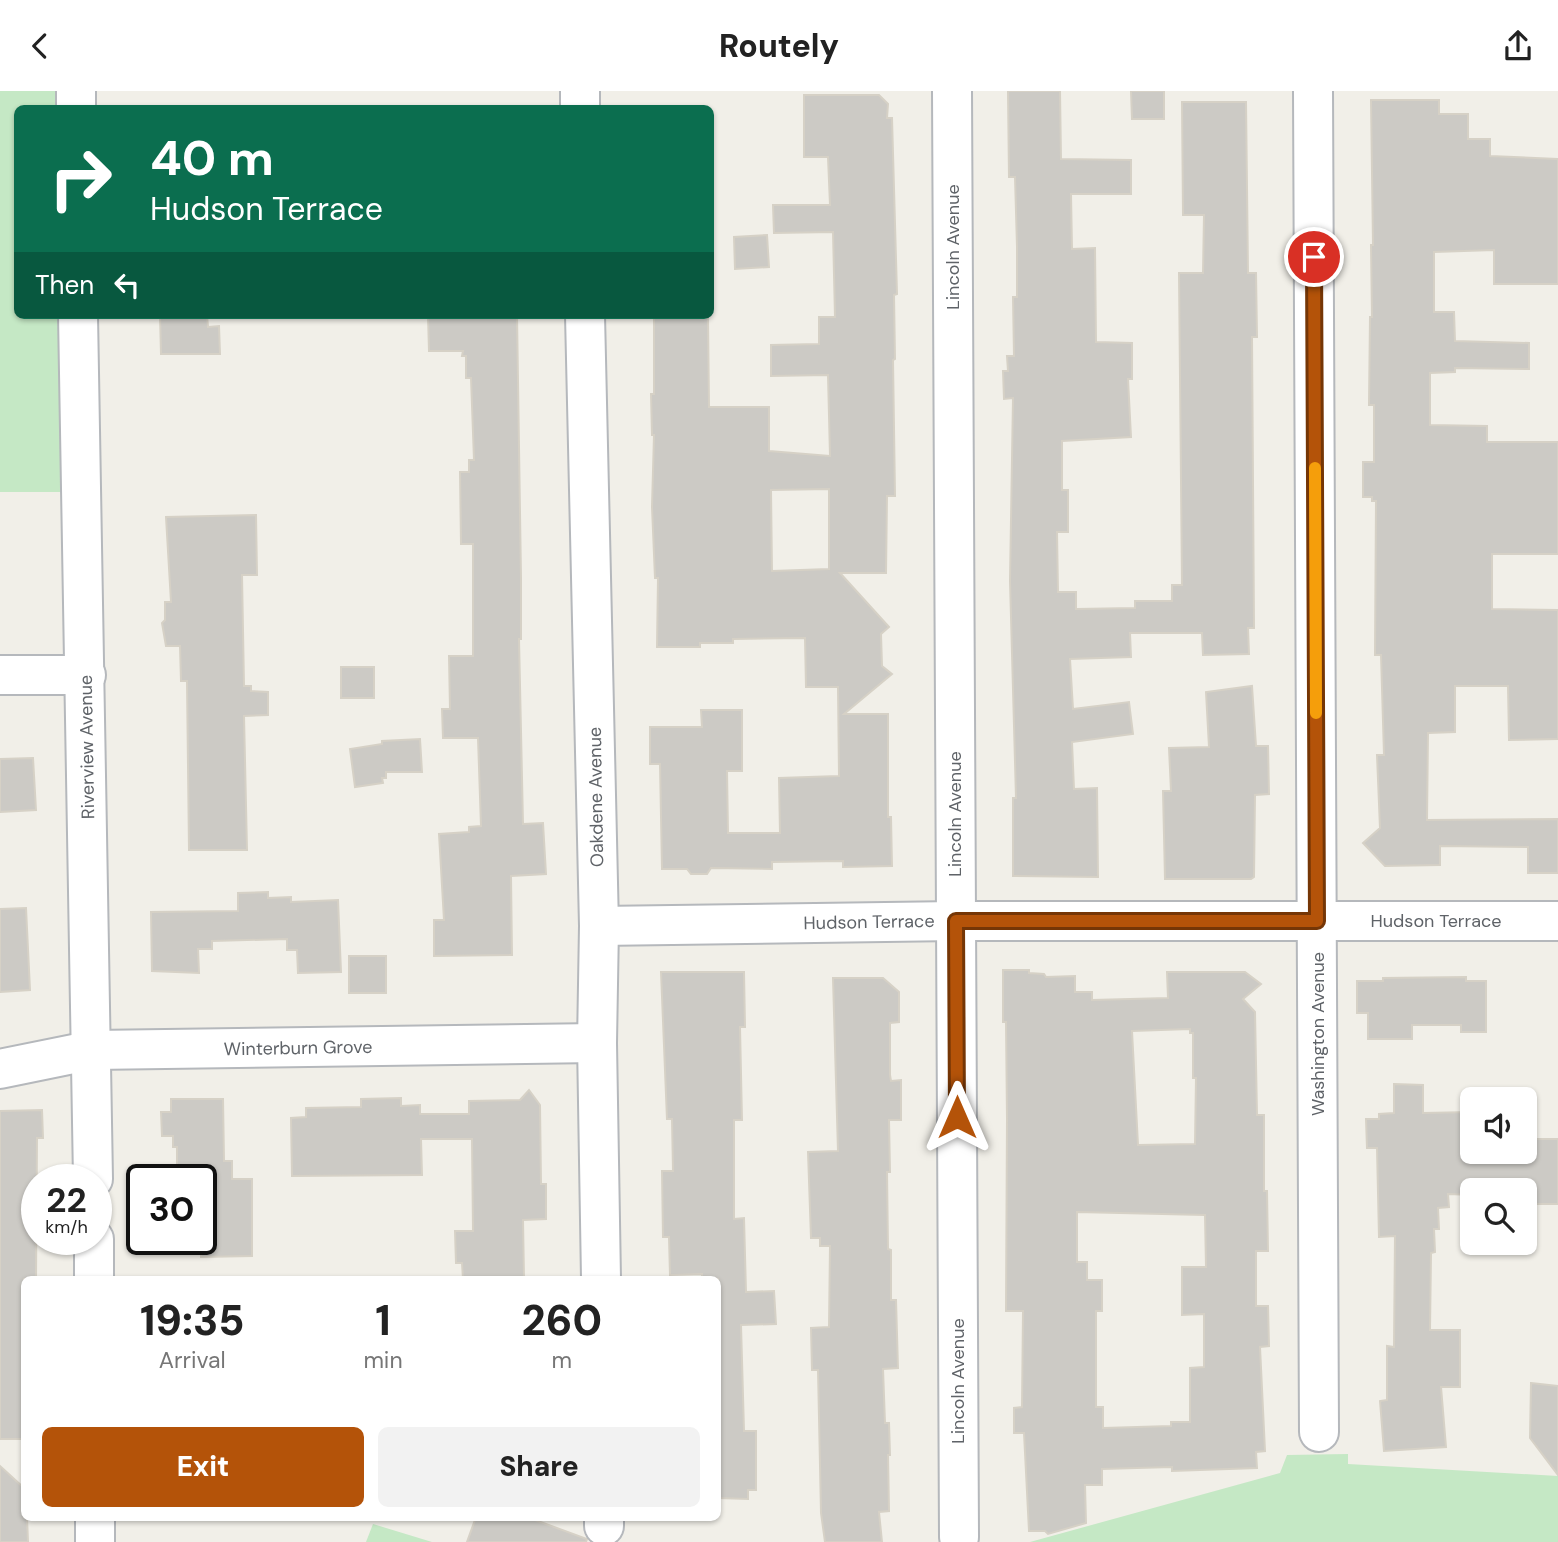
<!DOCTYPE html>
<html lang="en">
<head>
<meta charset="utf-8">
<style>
  body { margin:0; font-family:"DM Sans",sans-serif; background:#f2f2f2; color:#222; height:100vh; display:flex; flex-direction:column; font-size:26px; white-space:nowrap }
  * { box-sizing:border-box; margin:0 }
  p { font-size:23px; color:#767676 }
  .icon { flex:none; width:38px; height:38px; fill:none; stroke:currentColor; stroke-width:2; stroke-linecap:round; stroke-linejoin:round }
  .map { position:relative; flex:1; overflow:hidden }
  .side { position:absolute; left:21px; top:1185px; width:700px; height:245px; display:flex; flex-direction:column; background:#fff; border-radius:10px; box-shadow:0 2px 5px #0004 }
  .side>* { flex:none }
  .hud { position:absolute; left:14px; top:14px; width:700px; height:214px; border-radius:10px; box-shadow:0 2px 5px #0004; background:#0b6e4f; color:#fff; overflow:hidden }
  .controls { position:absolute; left:1460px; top:996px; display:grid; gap:14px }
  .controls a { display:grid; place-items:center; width:77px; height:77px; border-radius:10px; background:#fff; box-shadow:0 2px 5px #0004; font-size:35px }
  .speed { position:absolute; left:21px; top:1073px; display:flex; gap:14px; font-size:35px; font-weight:700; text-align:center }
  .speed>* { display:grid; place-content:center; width:91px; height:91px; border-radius:50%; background:#fff; box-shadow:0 2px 5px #0004; line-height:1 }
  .speed small { font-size:18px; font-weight:400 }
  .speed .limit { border:4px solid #111; border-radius:10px; background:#fff; color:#111 }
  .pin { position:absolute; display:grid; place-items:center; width:60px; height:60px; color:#fff; margin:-30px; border:4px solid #fff; border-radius:50%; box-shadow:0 2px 7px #0007 }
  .me { position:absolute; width:77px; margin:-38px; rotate:0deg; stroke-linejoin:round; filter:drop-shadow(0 0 5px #0008) }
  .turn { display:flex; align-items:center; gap:24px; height:147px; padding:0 21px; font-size:32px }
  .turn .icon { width:91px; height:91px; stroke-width:2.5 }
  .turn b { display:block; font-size:49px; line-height:60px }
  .then { display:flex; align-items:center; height:66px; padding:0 21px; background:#0003; gap:14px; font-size:26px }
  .eta { display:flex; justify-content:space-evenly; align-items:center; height:119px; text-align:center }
  .eta b { font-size:42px; font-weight:800; line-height:49px }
  .button { display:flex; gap:14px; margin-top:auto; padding:14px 21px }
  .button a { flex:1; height:80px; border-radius:10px; background:#b45309; color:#fff; font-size:28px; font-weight:800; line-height:80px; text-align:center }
  .button a+a { background:#f2f2f2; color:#222 }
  header { display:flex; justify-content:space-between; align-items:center; height:91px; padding:0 21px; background:#fff; font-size:32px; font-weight:800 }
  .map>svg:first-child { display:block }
  .green { fill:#c5e8c5 }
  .building { fill:#cccac5; stroke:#d6d1c6; stroke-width:2; fill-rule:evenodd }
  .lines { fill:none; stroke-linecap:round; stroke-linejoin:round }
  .minor-casing { stroke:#b5b8bc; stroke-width:42 }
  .minor { stroke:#fff; stroke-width:38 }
  .route-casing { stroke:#753606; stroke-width:18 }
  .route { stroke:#b45309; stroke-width:12 }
  .slow { stroke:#f59e0b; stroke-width:12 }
  .labels { text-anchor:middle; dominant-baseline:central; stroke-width:6; stroke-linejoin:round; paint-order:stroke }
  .street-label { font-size:18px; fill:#5f6368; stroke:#fff }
</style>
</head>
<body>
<header><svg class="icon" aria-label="back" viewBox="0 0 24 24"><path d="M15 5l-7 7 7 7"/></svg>Routely<svg class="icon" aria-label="share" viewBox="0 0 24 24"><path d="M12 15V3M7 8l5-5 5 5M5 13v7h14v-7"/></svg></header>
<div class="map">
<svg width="1558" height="1451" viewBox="0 0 1558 1451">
  <rect width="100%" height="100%" fill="#f1efe8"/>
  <g class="green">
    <path d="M0 0H76V17L18 18V224H78L80 401H0Z"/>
    <path d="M1348 1363V1373L1558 1385V1451H1030L1280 1382 1287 1364Z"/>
    <path d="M373 1433 432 1451H366Z"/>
  </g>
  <g class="building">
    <path d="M1008 0H1060L1061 68 1131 69V103H1071L1072 158 1095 157 1096 251 1132 252V288H1128L1131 346 1062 350V399H1068V441H1057L1058 501H1076V518L1135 517V510H1172V494H1182L1179 182H1203L1204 124H1183L1182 11H1246L1248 182H1256L1257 246H1252L1254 537H1248L1249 563 1203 564 1202 542H1130L1131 566 1070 568 1073 618 1129 611 1133 643 1072 651 1074 698 1097 697 1098 786 1013 785V707H1016L1010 490 1013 307 1004 308 1003 280H1008L1007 265H1014L1013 206H1017V156L1015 86H1009Z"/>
    <path d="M1131 0H1164V28H1132Z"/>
    <path d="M804 4H879L888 13 887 27H892L897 203 894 204 895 268 893 269 895 405H887L886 482H840L889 536 881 543 882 575 892 583 844 623H888V726H891L892 775 843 776V770L772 771V778L711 777 707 783H691L687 778H662L660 673H650V636H702L701 619H742V680H727L728 742H780L779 687 839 685 838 596H806L805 547 733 548V552H700V556H657L658 487H655L652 416 654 344H652L651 303H654V227H708L709 316H769V360L830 365 828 284 771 285V254L819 253V226H835L833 141 774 142 773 114H830L828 66H804ZM829 398V478L772 480 771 399Z"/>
    <path d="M1371 9H1439V23H1468V48H1490V65L1558 68V193H1494V159L1434 161V221H1454L1455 250 1529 252V278L1455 277V281L1430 282V334L1487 335V351H1558V463H1492V518L1558 519V648L1509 649 1508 595H1455V641L1428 642 1427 729 1558 728V782H1528V756L1440 755V774L1385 775 1363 752 1380 737 1377 664H1384L1381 564H1375L1376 410H1372V406H1363V371H1374V314H1369L1370 226H1372L1371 154H1373Z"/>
    <path d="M767 144 769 176 735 178 734 146Z"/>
    <path d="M160 224H207L208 236 219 235 220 263H161Z"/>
    <path d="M428 224H517L521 487V548H519L523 733 543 732 546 783 511 785 512 864 434 865V829H444L439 743 469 741V736L481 735 478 647H443L442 618H450L449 565H473V453H461L460 381H469V369H474L471 287H466V265H462L463 260H429Z"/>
    <path d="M256 424 257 484H242L244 595H251V600L268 601V624L244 625 247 759H189L187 590H181L180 555H166L162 532 165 529V511H171L166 426Z"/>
    <rect x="341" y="576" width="33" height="31"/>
    <path d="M1252 595 1256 655H1268L1269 703 1255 704 1254 786 1251 788H1165L1163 700H1171L1169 657 1209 656 1206 601Z"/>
    <path d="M420 648 422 681H386V687H382L383 692 355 696 350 658 382 653V650Z"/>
    <path d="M33 667 36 719 0 721V668Z"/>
    <path d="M268 801V807L291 806V811L338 809 341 881 298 882 297 859H287V848L212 850V858H198L199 882 152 880 151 821 238 820V802Z"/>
    <path d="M26 817 30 899 0 901V818Z"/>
    <rect x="349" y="865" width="37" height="37"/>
    <path d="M1003 879H1029V882L1044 883 1046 886 1075 885V901H1092V909L1168 907 1167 881H1245L1261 893 1243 908 1255 921 1257 1024H1264V1100H1267L1268 1160H1256V1215H1268L1269 1255 1260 1256 1265 1360 1256 1361 1257 1377 1172 1380V1376L1102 1378V1394H1085L1086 1432 1048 1443 1045 1440H1029L1024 1342H1014V1317L1022 1316 1023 1220H1006L1007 1028 1006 931H1003ZM1190 938V942H1193V987H1196L1195 1053 1138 1054 1132 940ZM1077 1121 1205 1124 1206 1176H1182V1224L1204 1223V1276L1190 1277V1331H1171V1335L1103 1337V1316H1096V1220H1102V1189H1087V1171H1077Z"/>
    <path d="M661 881H744L745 936H740L742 1029H734V1128L744 1127 746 1201 774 1200 776 1233 741 1234 744 1340H756V1399H748V1408L718 1407V1188H702V1183L670 1184 669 1146H663L662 1080H673L672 1028H667Z"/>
    <path d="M1466 886V890H1486V941H1461V934H1412V948H1368V922H1357V890H1383V887Z"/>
    <path d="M833 887H883L899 901V931L890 932V984L891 990 901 989V1029H889L890 1081H887L888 1158 891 1159V1209H896L898 1277 883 1278 885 1332H889L890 1364H888L889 1420 879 1421 882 1451H825L821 1422 818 1279H812L811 1237 829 1236 830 1155H820V1147H811L808 1061 838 1060Z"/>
    <path d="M1394 993 1423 994V1022L1472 1021V1060H1524V1048H1558V1113H1531V1104H1524V1099H1472V1104L1448 1103 1449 1116 1438 1117 1439 1138H1434L1435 1161 1431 1162 1430 1239H1460V1296H1441L1446 1356 1384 1360 1380 1310 1387 1309V1255L1394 1256 1395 1145 1379 1146 1377 1057H1367L1366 1028H1379V1023L1394 1022Z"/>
    <path d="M529 999 540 1014 541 1093H546V1128L523 1129 524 1188H463L462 1172H456L455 1140H473L472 1048H421L422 1084 292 1085 291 1027 306 1026V1017L361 1016V1008L401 1007V1015L420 1014V1023H469V1010L520 1009Z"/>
    <path d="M171 1008H223L224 1070H232V1088H252V1165L201 1166V1088H177V1056H173V1045H162L161 1021H171Z"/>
    <path d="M42 1019 43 1047H37L36 1188H24V1348H0V1020Z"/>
    <path d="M1531 1292 1558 1295V1384L1530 1347Z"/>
    <path d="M0 1375 24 1397V1426H27L28 1451H0Z"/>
    <path d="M476 1426H527L587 1448 586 1451H467Z"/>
  </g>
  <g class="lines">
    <g class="minor-casing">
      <g id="minor">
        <path d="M76 0V18"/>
        <path d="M580 0V18"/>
        <path d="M952 0 959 1446"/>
        <path d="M1313 0 1319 1341"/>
        <path d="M78 224 93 1088"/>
        <path d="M585 224 599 835 597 952 601 1188"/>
        <path d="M0 584H86"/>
        <path d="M599 835 956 830H1558"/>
        <path d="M0 978 93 959 597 952"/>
        <path d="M94 1148V1188"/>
        <path d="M95 1426V1451"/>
        <path d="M604 1426V1435"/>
      </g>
    </g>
    <use href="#minor" class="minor"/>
  </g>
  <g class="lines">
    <g class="route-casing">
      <path id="route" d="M957 1026 956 830H1317L1314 166"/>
    </g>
    <use href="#route" class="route"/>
    <path class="slow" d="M1315 377 1316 622"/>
  </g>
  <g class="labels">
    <g class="street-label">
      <text transform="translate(953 156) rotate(-90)">Lincoln Avenue</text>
      <text transform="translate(87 656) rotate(-91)">Riverview Avenue</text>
      <text transform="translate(596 706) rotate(-91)">Oakdene Avenue</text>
      <text transform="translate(955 723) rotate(-90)">Lincoln Avenue</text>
      <text x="1436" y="830">Hudson Terrace</text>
      <text transform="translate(869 831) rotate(-1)">Hudson Terrace</text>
      <text transform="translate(1318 943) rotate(-90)">Washington Avenue</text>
      <text transform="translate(298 957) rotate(-1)">Winterburn Grove</text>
      <text transform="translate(958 1290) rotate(-90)">Lincoln Avenue</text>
    </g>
  </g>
</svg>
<div class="controls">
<a><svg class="icon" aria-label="sound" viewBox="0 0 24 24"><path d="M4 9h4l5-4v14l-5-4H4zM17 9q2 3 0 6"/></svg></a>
<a><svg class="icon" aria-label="search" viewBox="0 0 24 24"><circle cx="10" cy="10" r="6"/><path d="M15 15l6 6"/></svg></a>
</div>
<div class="speed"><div>22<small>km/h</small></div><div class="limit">30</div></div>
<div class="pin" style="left:1314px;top:166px;background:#d93025"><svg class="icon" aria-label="arrive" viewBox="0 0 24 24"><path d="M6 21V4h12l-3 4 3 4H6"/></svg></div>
<svg class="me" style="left:957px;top:1026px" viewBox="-20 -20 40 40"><path d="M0-17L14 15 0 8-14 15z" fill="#b45309" stroke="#fff" stroke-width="4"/></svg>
<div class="hud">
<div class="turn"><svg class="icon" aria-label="right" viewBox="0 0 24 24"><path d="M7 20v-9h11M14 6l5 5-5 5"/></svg><div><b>40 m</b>Hudson Terrace</div></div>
<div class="then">Then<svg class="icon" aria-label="left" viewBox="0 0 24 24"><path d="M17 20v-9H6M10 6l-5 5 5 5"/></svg></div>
</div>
<section class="side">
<div class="eta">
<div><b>19:35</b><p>Arrival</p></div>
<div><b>1</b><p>min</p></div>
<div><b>260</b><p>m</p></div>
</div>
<div class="button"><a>Exit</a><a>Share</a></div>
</section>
</div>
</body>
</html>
